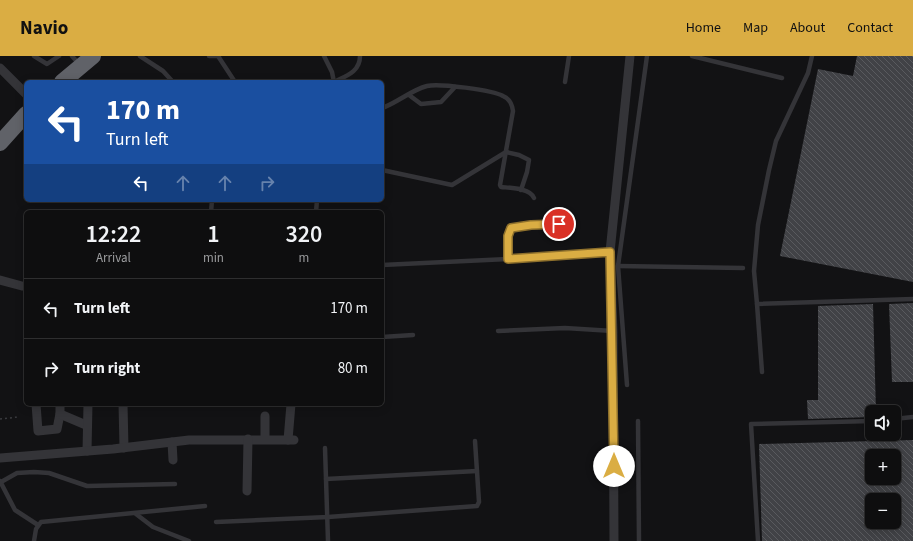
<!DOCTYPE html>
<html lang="en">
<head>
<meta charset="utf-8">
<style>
  body { margin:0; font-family:"Source Sans 3",sans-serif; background:#171718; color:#f1f3f6; height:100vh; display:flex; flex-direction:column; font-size:15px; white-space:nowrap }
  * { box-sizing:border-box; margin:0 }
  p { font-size:13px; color:#9b9c9e }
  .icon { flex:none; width:22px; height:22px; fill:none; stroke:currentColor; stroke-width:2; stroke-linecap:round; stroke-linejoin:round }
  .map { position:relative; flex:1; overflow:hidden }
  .sheet { position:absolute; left:24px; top:154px; width:360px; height:196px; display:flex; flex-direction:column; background:#0e0e0f; border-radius:6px; box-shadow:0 2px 10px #0003,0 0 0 1px #2e2e2f }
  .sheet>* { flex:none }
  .banner { position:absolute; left:24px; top:24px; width:360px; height:122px; border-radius:6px; box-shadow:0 2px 10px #0003,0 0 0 1px #2e2e2f; background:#1a4fa0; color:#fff; overflow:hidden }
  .buttons { position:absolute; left:865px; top:349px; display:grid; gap:8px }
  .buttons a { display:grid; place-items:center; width:36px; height:36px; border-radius:6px; background:#0e0e0f; box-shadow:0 2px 10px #0003,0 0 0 1px #2e2e2f; font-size:20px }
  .pin { position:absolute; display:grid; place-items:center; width:34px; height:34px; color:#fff; margin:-17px; border:2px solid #fff; border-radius:50%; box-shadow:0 1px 4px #0007 }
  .me { position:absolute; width:44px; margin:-22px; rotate:0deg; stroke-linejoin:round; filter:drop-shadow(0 0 3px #0008) }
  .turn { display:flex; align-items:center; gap:14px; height:84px; padding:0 16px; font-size:18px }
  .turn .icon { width:52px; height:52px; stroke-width:2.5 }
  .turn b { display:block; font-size:28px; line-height:34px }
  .lanes { display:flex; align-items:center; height:38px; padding:0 16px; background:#0003; justify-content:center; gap:20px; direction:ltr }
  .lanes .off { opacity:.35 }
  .eta { display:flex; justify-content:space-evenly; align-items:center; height:68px; text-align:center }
  .eta b { font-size:24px; font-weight:600; line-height:28px }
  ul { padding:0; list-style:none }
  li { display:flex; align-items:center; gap:12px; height:60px; padding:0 16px; border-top:1px solid #2e2e2f }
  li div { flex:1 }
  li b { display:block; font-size:15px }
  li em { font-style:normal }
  header { display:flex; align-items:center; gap:24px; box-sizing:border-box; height:56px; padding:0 20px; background:#daad43; color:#111 }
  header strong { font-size:19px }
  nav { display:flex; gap:22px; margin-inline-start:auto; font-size:14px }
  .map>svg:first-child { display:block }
  .building { fill:url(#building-back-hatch); fill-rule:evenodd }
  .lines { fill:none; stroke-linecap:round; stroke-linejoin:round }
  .path { stroke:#3a3b3f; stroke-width:1.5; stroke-dasharray:2 3; stroke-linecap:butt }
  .lane { stroke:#343438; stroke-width:4.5 }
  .street { stroke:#343438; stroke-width:9 }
  .highway { stroke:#606268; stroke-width:16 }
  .route-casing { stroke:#8e702c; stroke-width:10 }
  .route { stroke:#daad43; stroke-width:7 }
</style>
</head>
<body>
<header>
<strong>Navio</strong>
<nav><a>Home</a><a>Map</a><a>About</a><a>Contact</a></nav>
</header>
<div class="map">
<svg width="913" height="485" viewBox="0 0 913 485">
  <defs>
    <pattern id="building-back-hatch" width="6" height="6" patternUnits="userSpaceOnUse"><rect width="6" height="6" fill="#414246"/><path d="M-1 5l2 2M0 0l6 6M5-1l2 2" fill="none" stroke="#595a5e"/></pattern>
  </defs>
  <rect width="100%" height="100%" fill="#121214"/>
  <g class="building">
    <path d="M857 0H913V226L780 200 818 13 853 20Z"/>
    <path d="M913 247V326H892L889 248Z"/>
    <path d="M873 248 876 356H872V361L808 363 807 344H818V250Z"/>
    <path d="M913 384V485H762L759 388ZM872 400H894V422H872ZM872 444H894V466H872Z"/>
  </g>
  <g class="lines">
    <path class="path" d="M0 363 18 361"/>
    <g class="lane">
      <path d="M34 0 47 8 59 0"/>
      <path d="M72 0 79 8"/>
      <path d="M140 0 163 15 173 26"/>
      <path d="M209 0H219"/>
      <path d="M218 0 235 26"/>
      <path d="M324 0 332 16 334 26"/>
      <path d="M692 0 782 22"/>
      <path d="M812 0 808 17 776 85 769 114 758 169 754 215 757 248 913 243"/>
      <path d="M334 26C346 20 360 16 360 0"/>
      <path d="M565 26 569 0"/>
      <path d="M409 39 421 48 441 46 455 31"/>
      <path d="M382 52C397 47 411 34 427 30 438 27 493 34 503 40 510 43 512 48 513 55L500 129 501 131C511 132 530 132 534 142"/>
      <path d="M382 114 452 129 506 96 519 99 529 104 527 116 521 134"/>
      <path d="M271 144H278"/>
      <path d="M211 156 212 144"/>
      <path d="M316 156 317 144"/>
      <path d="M508 203V180L511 172 531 169 559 167"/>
      <path d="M382 209 508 203 610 196"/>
      <path d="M618 210 743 212"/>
      <path d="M757 248 762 316"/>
      <path d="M498 275 565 272 613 275"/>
      <path d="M382 281 413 279"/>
      <path d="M627 329 618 210 647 0"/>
      <path d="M894 363 913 361"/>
      <path d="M638 365 639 485"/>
      <path d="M325 392 328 485"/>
      <path d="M326 423 477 415"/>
      <path d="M0 425 15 454 38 469"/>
      <path d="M1 426 17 417 34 416 49 417 87 430 175 428"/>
      <path d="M136 458 153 471 189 485"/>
      <path d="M216 466 328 461 477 450 479 446 475 385"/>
      <path d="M34 485 36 473 41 466 205 450"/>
      <path d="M758 485 751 368 872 365"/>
    </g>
    <g class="street">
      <path d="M0 12 26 38"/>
      <path d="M0 224 22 230"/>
      <path d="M36 348 38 375 57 373 60 358"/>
      <path d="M60 348V358L86 369"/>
      <path d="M123 348 124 392"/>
      <path d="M265 360V383"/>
      <path d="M288 384 291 348"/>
      <path d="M172 386 173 404"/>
      <path d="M87 395 88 348"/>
      <path d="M0 402 113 393 189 384H294"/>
      <path d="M247 435 248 383"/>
      <path d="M614 485 613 275 610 196 630 0"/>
    </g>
    <g class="highway">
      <path d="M62 26 93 0"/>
      <path d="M0 87 26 58"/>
    </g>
  </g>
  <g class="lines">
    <g class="route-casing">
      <path id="route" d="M559 168 531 169 511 172 508 180V203L610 196 614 410"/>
    </g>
    <use href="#route" class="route"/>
  </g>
</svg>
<div class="buttons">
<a><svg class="icon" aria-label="sound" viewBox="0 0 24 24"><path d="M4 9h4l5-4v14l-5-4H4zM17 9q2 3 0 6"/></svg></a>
<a>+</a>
<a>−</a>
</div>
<div class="pin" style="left:559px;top:168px;background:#d93025"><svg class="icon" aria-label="arrive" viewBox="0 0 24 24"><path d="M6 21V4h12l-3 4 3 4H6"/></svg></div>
<svg class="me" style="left:614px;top:410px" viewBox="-20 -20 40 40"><circle r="19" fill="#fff"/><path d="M0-13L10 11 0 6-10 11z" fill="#daad43"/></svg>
<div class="banner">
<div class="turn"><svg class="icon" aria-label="left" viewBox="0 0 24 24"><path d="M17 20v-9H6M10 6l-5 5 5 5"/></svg><div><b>170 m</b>Turn left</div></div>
<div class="lanes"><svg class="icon" aria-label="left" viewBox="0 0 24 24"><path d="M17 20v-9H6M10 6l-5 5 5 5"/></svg><svg class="icon off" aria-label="ahead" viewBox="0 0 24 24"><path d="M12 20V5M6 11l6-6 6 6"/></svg><svg class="icon off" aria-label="ahead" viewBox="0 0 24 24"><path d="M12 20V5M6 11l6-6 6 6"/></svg><svg class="icon off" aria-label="right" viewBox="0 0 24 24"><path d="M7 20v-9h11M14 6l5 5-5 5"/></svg></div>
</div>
<section class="sheet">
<div class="eta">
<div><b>12:22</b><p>Arrival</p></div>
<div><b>1</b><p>min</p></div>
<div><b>320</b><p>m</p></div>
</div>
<ul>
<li><svg class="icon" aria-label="left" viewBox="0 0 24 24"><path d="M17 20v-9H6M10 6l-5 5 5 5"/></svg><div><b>Turn left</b></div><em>170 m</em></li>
<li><svg class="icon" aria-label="right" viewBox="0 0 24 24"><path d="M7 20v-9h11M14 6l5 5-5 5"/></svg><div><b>Turn right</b></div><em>80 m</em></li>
</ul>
</section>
</div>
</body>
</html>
